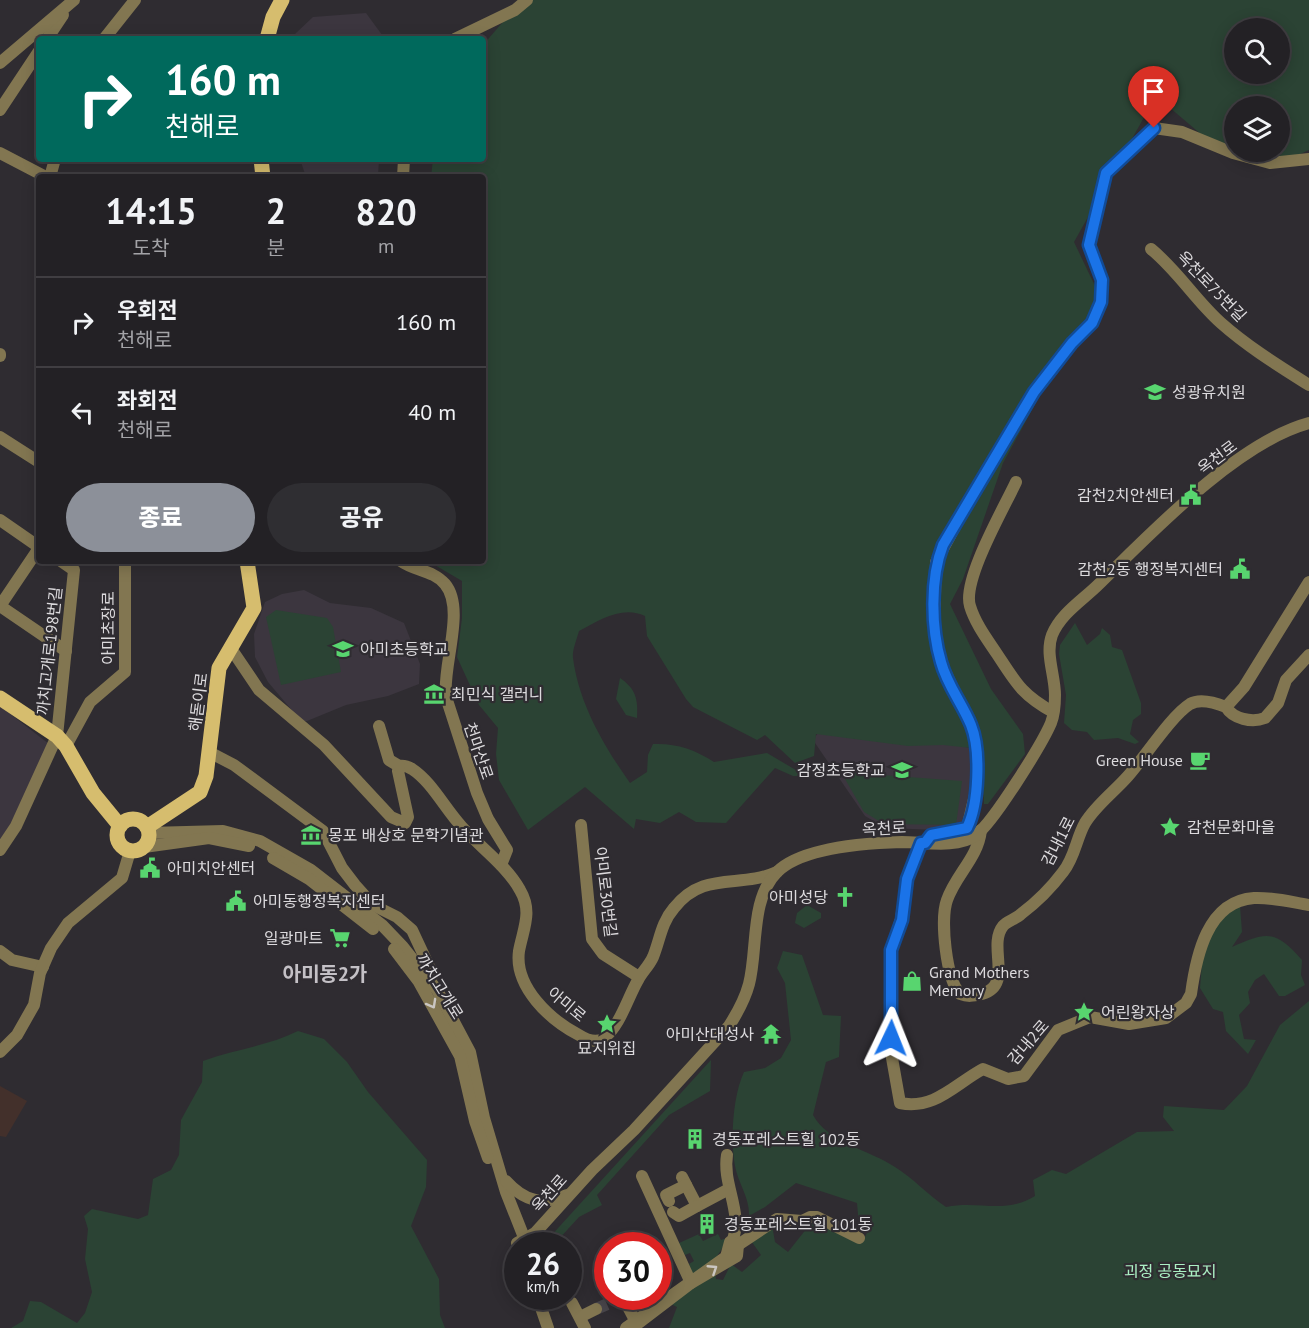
<!DOCTYPE html>
<html lang="ko">
<head>
<meta charset="utf-8">
<style>
  body { margin:0; font-family:"PT Sans","Noto Sans KR",sans-serif; background:#2f2e32; color:#f1f3f6; height:100vh; display:flex; flex-direction:column; font-size:22px; white-space:nowrap }
  * { box-sizing:border-box; margin:0 }
  p { font-size:20px; color:#a3a3a7 }
  .icon { flex:none; width:33px; height:33px; fill:none; stroke:currentColor; stroke-width:2; stroke-linecap:round; stroke-linejoin:round }
  .map { position:relative; flex:1; overflow:hidden }
  .panel { position:absolute; left:36px; top:174px; width:450px; height:390px; display:flex; flex-direction:column; background:#232125; border-radius:6px; box-shadow:0 3px 15px #0003,0 0 0 2px #403e42 }
  .panel>* { flex:none }
  .top-card { position:absolute; left:36px; top:36px; width:450px; height:126px; border-radius:6px; box-shadow:0 3px 15px #0003,0 0 0 2px #403e42; background:#00695c; color:#fff; overflow:hidden }
  .buttons { position:absolute; left:1224px; top:18px; display:grid; gap:12px }
  .buttons a { display:grid; place-items:center; width:66px; height:66px; border-radius:50%; background:#232125; box-shadow:0 3px 15px #0003,0 0 0 2px #403e42; font-size:30px }
  .speed { position:absolute; left:504px; top:1232px; display:flex; gap:12px; font-size:30px; font-weight:700; text-align:center }
  .speed>* { display:grid; place-content:center; width:78px; height:78px; border-radius:50%; background:#232125; box-shadow:0 3px 15px #0003,0 0 0 2px #403e42; line-height:1 }
  .speed small { font-size:15px; font-weight:400 }
  .speed .limit { border:9px solid #d22; background:#fff; color:#111 }
  .pin { position:absolute; display:grid; place-items:center; width:51px; height:51px; color:#fff; margin:-62px -26px; border-radius:50% 50% 50% 0; rotate:-45deg; box-shadow:0 0 6px #0007 }
  .pin .icon { rotate:45deg }
  .me { position:absolute; width:66px; margin:-33px; rotate:2deg; stroke-linejoin:round; filter:drop-shadow(0 0 4px #0008) }
  .turn { display:flex; align-items:center; gap:21px; height:126px; padding:0 30px; font-size:27px }
  .turn .icon { width:78px; height:78px; stroke-width:2.5 }
  .turn b { display:block; font-size:42px; line-height:51px }
  .eta { display:flex; justify-content:space-evenly; align-items:center; height:102px; text-align:center }
  .eta b { font-size:36px; font-weight:800; line-height:42px }
  .cta { display:flex; gap:12px; margin-top:auto; padding:12px 30px }
  .cta a { flex:1; height:69px; border-radius:36px; background:#8c9099; color:#fff; font-size:24px; font-weight:800; line-height:69px; text-align:center }
  .cta a+a { background:#2f2e32; color:#f1f3f6 }
  ul { padding:0; list-style:none }
  li { display:flex; align-items:center; gap:18px; height:90px; padding:0 30px; border-top:2px solid #403e42 }
  li div { flex:1 }
  li b { display:block; font-size:22px }
  li em { font-style:normal }
  .map>svg:first-child { display:block }
  .industrial { fill:#43302b }
  .built { fill:#3c363f }
  .green { fill:#2b4334; fill-rule:evenodd }
  .lines { fill:none; stroke-linecap:round; stroke-linejoin:round }
  .minor-tunnel { stroke:#49464b; stroke-width:12; stroke-dasharray:12 6; stroke-linecap:butt }
  .minor { stroke:#827651; stroke-width:12 }
  .major { stroke:#d6bd6e; stroke-width:15 }
  .oneway { stroke:#cac6c1 }
  .route-casing { stroke:#114b97; stroke-width:15 }
  .route { stroke:#1a73e8; stroke-width:10 }
  .labels { text-anchor:middle; dominant-baseline:central; stroke-width:4.5; stroke-linejoin:round; paint-order:stroke }
  .street-label { font-size:16px; fill:#dcdadd; stroke:#2f2c31 }
  .poi-label { font-size:16px; fill:#dcdadd; stroke:#2f2c31; text-anchor:start }
  .park-label { font-size:16px; fill:#abf0c4; stroke:#2f2c31 }
  .quarter-label { font-size:20px; font-weight:bold; fill:#c4c1c6; stroke:#2f2c31 }
</style>
</head>
<body>
<div class="map">
<svg width="1309" height="1328" viewBox="0 0 1309 1328">
  <rect width="100%" height="100%" fill="#2f2c31"/>
  <path class="industrial" d="M0 1086 27 1101 6 1137 0 1136Z"/>
  <g class="built">
    <path d="M366 13 385 39H283L295 34 313 17Z"/>
    <path d="M300 159H379L378 177H306Z"/>
    <path d="M304 590 330 603 371 608 404 623 420 664 419 684 388 696 346 705 307 721H301L268 682 255 657 254 634 265 602 282 594Z"/>
    <path d="M0 706 49 744 16 822 0 845Z"/>
    <path d="M818 733 934 738 970 748 971 792 961 825 938 830 886 828 865 816 813 740Z"/>
  </g>
  <g class="green">
    <path d="M522 0H1309V150L1285 161 1249 152H1280V106H1234V148L1209 141 1156 96 1074 242 1096 288 1095 305 1088 321 1069 342 1003 463 963 579 950 604 991 689 1023 734 1025 754 988 804H984L981 749 943 745 908 746 816 734 814 756 795 763 765 735 757 740 693 707 686 699 647 636 645 616C623 605 599 620 579 631 577 639 572 650 573 658 579 704 604 746 630 783L647 772 648 755 653 744C676 743 694 749 714 762L767 753 806 776H793L775 768 726 823 696 822 679 812 660 823 636 819 634 829 585 787 528 830 499 780 496 754 498 728 479 705 457 657 462 618V581L428 561H483V177H431L433 159H483V45ZM1234 28H1280V74H1234Z"/>
    <path d="M276 610 327 618 333 627 341 672 281 685 266 617Z"/>
    <path d="M1075 623 1087 645 1100 634 1102 628 1110 635 1112 647 1122 650 1141 703V714L1133 720 1130 734 1139 742 1135 744 1118 738 1094 740 1087 732 1072 730 1064 723 1066 695 1059 654 1060 645Z"/>
    <path d="M620 678C636 689 638 699 637 718L626 715 616 699Z"/>
    <path d="M841 772 962 781 956 825 884 824 864 812Z"/>
    <path d="M807 905 821 913V918L804 928 795 923 797 913Z"/>
    <path d="M1240 906 1242 932 1232 947C1267 931 1276 930 1302 960L1301 975 1305 985 1285 996H1279L1264 974 1255 980 1248 992 1250 1003 1239 1015 1244 1039 1256 1040 1248 1054 1226 1031 1223 1012 1213 1009 1200 988 1202 963 1208 938 1219 919Z"/>
    <path d="M783 951 802 955 823 1015 841 1016 839 1057 826 1062 813 1115C828 1143 870 1150 895 1167 913 1178 928 1195 946 1207 980 1200 1003 1215 1035 1196L1033 1180 1052 1170 1066 1174 1137 1132 1174 1131 1163 1117 1164 1106 1224 1110 1247 1086 1280 1025 1309 1001V1328H669L677 1307 669 1303 715 1271 716 1279 723 1280 731 1264 742 1272 761 1255 749 1238 772 1225 775 1242 788 1252 815 1218 856 1238 865 1237 870 1226 859 1225 857 1203 796 1183 765 1207 749 1216C750 1198 738 1183 735 1166 730 1140 733 1095 744 1072L765 1068 781 1058 791 1040 785 983 777 968Z"/>
    <path d="M298 1031 324 1039 347 1062 368 1092 427 1160 426 1187 411 1226 439 1279 440 1315 445 1328H11L23 1321 30 1301 41 1302 77 1323 85 1313 92 1292 85 1259 88 1229 84 1216 92 1209 138 1219 148 1215 153 1179 171 1170 179 1155 181 1120 202 1082 203 1061C235 1049 268 1046 298 1031Z"/>
    <path d="M711 1060 710 1091 669 1115 597 1195 602 1205 579 1217 557 1241 549 1238Z"/>
    <path d="M699 1234 703 1241 718 1234 721 1240 730 1237 715 1259 693 1275 689 1264 694 1261 690 1253 685 1255 679 1243Z"/>
  </g>
  <g class="lines">
    <path class="minor-tunnel" d="M596 1309 626 1296"/>
    <g class="minor">
      <path d="M47 39 63 15"/>
      <path d="M104 39 135 0"/>
      <path d="M455 39 515 10 527 0"/>
      <path d="M0 63 74 0"/>
      <path d="M0 110 39 51"/>
      <path d="M0 153 46 177"/>
      <path d="M50 177 55 159"/>
      <path d="M403 177 404 159"/>
      <path d="M1151 249C1178 271 1196 301 1221 323 1248 347 1279 366 1309 385"/>
      <path d="M0 354V356"/>
      <path d="M0 437 39 462"/>
      <path d="M1016 482C1004 508 962 580 970 606 975 623 987 639 997 654 1016 683 1022 695 1053 712"/>
      <path d="M0 520 39 547"/>
      <path d="M401 561C415 571 433 570 445 584 466 609 442 666 446 697L477 793 488 819 507 850 501 865"/>
      <path d="M0 606 66 651"/>
      <path d="M0 606 39 548"/>
      <path d="M230 647 259 690 324 745 391 817 405 823 408 817 398 771 399 766C404 765 407 766 412 769 432 782 445 809 462 827 481 848 506 865 520 890 533 912 523 929 519 951 514 987 550 1020 579 1035 587 1040 596 1044 604 1038 620 1026 628 997 638 980 642 972 649 966 653 957 660 940 661 923 674 908 704 870 739 889 777 872"/>
      <path d="M1226 707 1244 687 1309 582"/>
      <path d="M379 726 389 760 399 766"/>
      <path d="M66 746 90 702 125 672V561"/>
      <path d="M211 753 234 765 323 831 342 868 355 885 373 905 397 917 412 930 433 975"/>
      <path d="M581 825 592 939 603 954 639 977"/>
      <path d="M981 830C978 858 956 874 947 900 940 919 946 979 960 994 968 997 973 996 982 994 1014 985 987 946 1003 926 1007 921 1016 919 1021 914 1037 902 1051 888 1063 872 1075 857 1076 839 1085 823 1096 805 1114 792 1128 776 1145 757 1171 716 1190 704 1200 698 1216 703 1226 707 1233 719 1252 723 1265 718L1278 703 1286 680 1309 655"/>
      <path d="M149 833 223 831 260 841 311 870 382 925 403 947 437 990 470 1052 484 1118 506 1192 527 1245"/>
      <path d="M921 843 907 879 901 919 891 950 892 1058 900 1103C935 1110 955 1084 983 1069L1008 1079 1024 1076 1058 1030 1090 1017 1129 1024 1166 1018 1186 1003 1191 994C1196 957 1207 901 1254 898 1272 897 1291 902 1309 905"/>
      <path d="M925 843 931 835 967 828 976 791V744L971 726 941 663 934 628 936 562 965 508 1034 392 1072 343 1092 323 1101 302 1102 280 1089 245 1106 173 1154 128 1182 132 1233 153 1270 163 1309 159"/>
      <path d="M144 847 209 838 249 846"/>
      <path d="M0 850 16 826 57 736 74 570 61 561"/>
      <path d="M273 858 309 879 373 929"/>
      <path d="M394 949 419 982 460 1056 475 1121 488 1158"/>
      <path d="M0 951 12 960 43 967"/>
      <path d="M0 1052 17 1035 34 1005 40 973 51 948 68 923 122 878 130 851"/>
      <path d="M727 1155C722 1185 744 1213 732 1242"/>
      <path d="M642 1176 691 1283"/>
      <path d="M682 1177 697 1206 729 1189"/>
      <path d="M506 1181C524 1201 542 1206 567 1195"/>
      <path d="M669 1201 666 1195 686 1185"/>
      <path d="M673 1212 679 1216 697 1206"/>
      <path d="M517 1243 535 1233 592 1170 634 1130 729 1026C738 1012 745 999 749 984 758 949 750 899 777 872 802 847 868 843 902 842 925 842 956 849 976 835 993 823 1042 744 1051 723 1054 715 1055 704 1055 695 1055 675 1045 654 1052 635 1061 613 1083 600 1099 584 1152 532 1238 442 1309 423"/>
      <path d="M738 1245 777 1219 802 1221 810 1217H817L859 1238"/>
      <path d="M537 1296 548 1328"/>
      <path d="M572 1303 585 1328"/>
      <path d="M626 1303 637 1324"/>
      <path d="M580 1317 596 1309"/>
      <path d="M626 1328 726 1257 730 1242 738 1245 737 1256 691 1283 632 1328"/>
    </g>
    <g class="major">
      <path d="M267 39 273 17 282 0"/>
      <path d="M261 159 263 177"/>
      <path d="M0 698 57 736 66 746 93 793 120 826"/>
      <circle cx="133" cy="835" r="16"/>
      <path d="M147 827 200 792 206 776 219 668 254 608 247 561"/>
    </g>
  </g>
  <defs><path id="oneway-chevron" d="M-2-3.5L2.5 0L-2 3.5" fill="none" stroke-width="1.6" stroke-linecap="round" stroke-linejoin="round" transform="scale(1.5)"/></defs>
  <g class="oneway">
    <use href="#oneway-chevron" transform="translate(432 1004) rotate(61)"/>
    <use href="#oneway-chevron" transform="translate(713 1269) rotate(-33)"/>
  </g>
  <g class="lines">
    <g class="route-casing">
      <path id="route" d="M891 1038V950L902 920 907 879 921 843H925L931 835 967 828C979 804 981 750 971 725 962 703 947 685 941 662 931 628 930 578 943 545L1034 392 1072 343 1092 323 1101 302 1102 280 1089 245 1106 173 1154 128"/>
    </g>
    <use href="#route" class="route"/>
  </g>
  <defs>
    <g id="school-bare" transform="scale(1.62)"><path d="M0-5L7-2L0 1L-7-2ZM-4 1L0 2.5L4 1V4Q0 6-4 4Z" fill="#58d56f" stroke="#2f2c31" stroke-width="2.5" paint-order="stroke"/></g>
    <g id="civic-bare" transform="scale(1.62)"><path d="M-.6-6.5H3V-4.5H.6V-3L4-1V1h2V6H-6V1h2V-1L-.6-3ZM-1.2 2.5V6h2.4V2.5Z" fill="#58d56f" stroke="#2f2c31" stroke-width="2.5" paint-order="stroke"/></g>
    <g id="museum-bare" transform="scale(1.62)"><path d="M0-6L6-3V-2H-6V-3ZM-5-1h2V3h-2ZM-1-1h2V3h-2ZM3-1h2V3H3ZM-6 4H6V6H-6Z" fill="#58d56f" stroke="#2f2c31" stroke-width="2.5" paint-order="stroke"/></g>
    <g id="cafe-bare" transform="scale(1.62)"><path d="M-5.5-4.5H6V0H3Q3 3.5 0 3.5H-2.5Q-5.5 3.5-5.5 0ZM3-3.2v2h1.7v-2ZM-6 4.5H4V6H-6Z" fill="#58d56f" stroke="#2f2c31" stroke-width="2.5" paint-order="stroke"/></g>
    <g id="sight-bare" transform="scale(1.62)"><path d="M0-6L1.8-2.2L6-1.7L2.9 1.2L3.7 5.4L0 3.3L-3.7 5.4L-2.9 1.2L-6-1.7L-1.8-2.2Z" fill="#58d56f" stroke="#2f2c31" stroke-width="2.5" paint-order="stroke"/></g>
    <g id="church-bare" transform="scale(1.62)"><path d="M-1.2-6h2.4v3.5h3.3v2.4h-3.3V6h-2.4V-.1h-3.3v-2.4h3.3Z" fill="#58d56f" stroke="#2f2c31" stroke-width="2.5" paint-order="stroke"/></g>
    <g id="supermarket-bare" transform="scale(1.62)"><path d="M-6-5.5h2.5l.6 2H6L4.5 2H-2.5L-4.4-4H-6ZM-1.5 3.2a1.3 1.3 0 1 0 .1 0ZM3 3.2a1.3 1.3 0 1 0 .1 0Z" fill="#58d56f" stroke="#2f2c31" stroke-width="2.5" paint-order="stroke"/></g>
    <g id="shop-bare" transform="scale(1.62)"><path d="M-5-2.5h2.3a2.7 3.5 0 0 1 5.4 0H5L5.5 6h-11ZM-1.5-2.5h3a1.5 2.3 0 0 0-3 0Z" fill="#58d56f" stroke="#2f2c31" stroke-width="2.5" paint-order="stroke"/></g>
    <g id="temple-bare" transform="scale(1.62)"><path d="M0-6L5-2H3V0L6.5 2.5H4V6H1.5V3h-3V6H-4V2.5H-6.5L-3 0V-2H-5Z" fill="#58d56f" stroke="#2f2c31" stroke-width="2.5" paint-order="stroke"/></g>
    <g id="building-bare" transform="scale(1.62)"><path d="M-4-6H4V6H1V3H-1V6H-4ZM-2.5-4.3h1.7v1.8h-1.7ZM.8-4.3h1.7v1.8H.8ZM-2.5-1h1.7V.8h-1.7ZM.8-1h1.7V.8H.8Z" fill="#58d56f" stroke="#2f2c31" stroke-width="2.5" paint-order="stroke"/></g>
  </defs>
  <g fill-rule="evenodd">
    <use href="#school-bare" x="1155" y="392"/>
    <use href="#civic-bare" x="1191" y="495"/>
    <use href="#civic-bare" x="1240" y="569"/>
    <use href="#school-bare" x="343" y="649"/>
    <use href="#museum-bare" x="434" y="694"/>
    <use href="#cafe-bare" x="1200" y="760"/>
    <use href="#school-bare" x="902" y="770"/>
    <use href="#sight-bare" x="1170" y="827"/>
    <use href="#museum-bare" x="311" y="835"/>
    <use href="#civic-bare" x="150" y="868"/>
    <use href="#church-bare" x="845" y="897"/>
    <use href="#civic-bare" x="236" y="901"/>
    <use href="#supermarket-bare" x="340" y="938"/>
    <use href="#shop-bare" x="912" y="981"/>
    <use href="#sight-bare" x="1084" y="1012"/>
    <use href="#sight-bare" x="607" y="1024"/>
    <use href="#temple-bare" x="771" y="1034"/>
    <use href="#building-bare" x="695" y="1139"/>
    <use href="#building-bare" x="707" y="1224"/>
  </g>
  <g class="labels">
    <g class="street-label">
      <text transform="translate(1212 286) rotate(46)">옥천로75번길</text>
      <text transform="translate(1217 457) rotate(-37)">옥천로</text>
      <text transform="translate(108 628) rotate(-90)">아미초장로</text>
      <text transform="translate(49 651) rotate(-84)">까치고개로198번길</text>
      <text transform="translate(198 702) rotate(-83)">해돋이로</text>
      <text transform="translate(479 751) rotate(71)">천마산로</text>
      <text transform="translate(884 828) rotate(-3)">옥천로</text>
      <text transform="translate(1058 841) rotate(-63)">감내1로</text>
      <text transform="translate(606 892) rotate(83)">아미로30번길</text>
      <text transform="translate(440 986) rotate(58)">까치고개로</text>
      <text transform="translate(567 1004) rotate(40)">아미로</text>
      <text transform="translate(1028 1042) rotate(-49)">감내2로</text>
      <text transform="translate(549 1193) rotate(-49)">옥천로</text>
    </g>
    <g class="poi-label">
      <text x="1172" y="392">성광유치원</text>
      <text x="1174" y="495" text-anchor="end">감천2치안센터</text>
      <text x="1223" y="569" text-anchor="end">감천2동 행정복지센터</text>
      <text x="360" y="649">아미초등학교</text>
      <text x="451" y="694">최민식 갤러니</text>
      <text x="1183" y="760" text-anchor="end">Green House</text>
      <text x="885" y="770" text-anchor="end">감정초등학교</text>
      <text x="1187" y="827">감천문화마을</text>
      <text x="328" y="835">몽포 배상호 문학기념관</text>
      <text x="167" y="868">아미치안센터</text>
      <text x="828" y="897" text-anchor="end">아미성당</text>
      <text x="253" y="901">아미동행정복지센터</text>
      <text x="323" y="938" text-anchor="end">일광마트</text>
      <text x="929" y="972">Grand Mothers<tspan x="929" dy="18">Memory</tspan></text>
      <text x="1101" y="1012">어린왕자상</text>
      <text x="754" y="1034" text-anchor="end">아미산대성사</text>
      <text x="607" y="1048" text-anchor="middle">묘지위집</text>
      <text x="712" y="1139">경동포레스트힐 102동</text>
      <text x="724" y="1224">경동포레스트힐 101동</text>
    </g>
    <g class="park-label">
      <text x="1170" y="1271">괴정 공동묘지</text>
    </g>
    <g class="quarter-label">
      <text x="325" y="974">아미동2가</text>
    </g>
  </g>
</svg>
<div class="buttons">
<a><svg class="icon" aria-label="search" viewBox="0 0 24 24"><circle cx="10" cy="10" r="6"/><path d="M15 15l6 6"/></svg></a>
<a><svg class="icon" aria-label="layers" viewBox="0 0 24 24"><path d="M12 4l9 5-9 5-9-5zM3 14l9 5 9-5"/></svg></a>
</div>
<div class="speed"><div>26<small>km/h</small></div><div class="limit">30</div></div>
<div class="pin" style="left:1154px;top:128px;background:#d93025"><svg class="icon" aria-label="arrive" viewBox="0 0 24 24"><path d="M6 21V4h12l-3 4 3 4H6"/></svg></div>
<svg class="me" style="left:891px;top:1038px" viewBox="-20 -20 40 40"><path d="M0-17L14 15 0 8-14 15z" fill="#1a73e8" stroke="#fff" stroke-width="4"/></svg>
<div class="top-card">
<div class="turn"><svg class="icon" aria-label="right" viewBox="0 0 24 24"><path d="M7 20v-9h11M14 6l5 5-5 5"/></svg><div><b>160 m</b>천해로</div></div>
</div>
<section class="panel">
<div class="eta">
<div><b>14:15</b><p>도착</p></div>
<div><b>2</b><p>분</p></div>
<div><b>820</b><p>m</p></div>
</div>
<ul>
<li><svg class="icon" aria-label="right" viewBox="0 0 24 24"><path d="M7 20v-9h11M14 6l5 5-5 5"/></svg><div><b>우회전</b><p>천해로</p></div><em>160 m</em></li>
<li><svg class="icon" aria-label="left" viewBox="0 0 24 24"><path d="M17 20v-9H6M10 6l-5 5 5 5"/></svg><div><b>좌회전</b><p>천해로</p></div><em>40 m</em></li>
</ul>
<div class="cta"><a>종료</a><a>공유</a></div>
</section>
</div>
</body>
</html>
